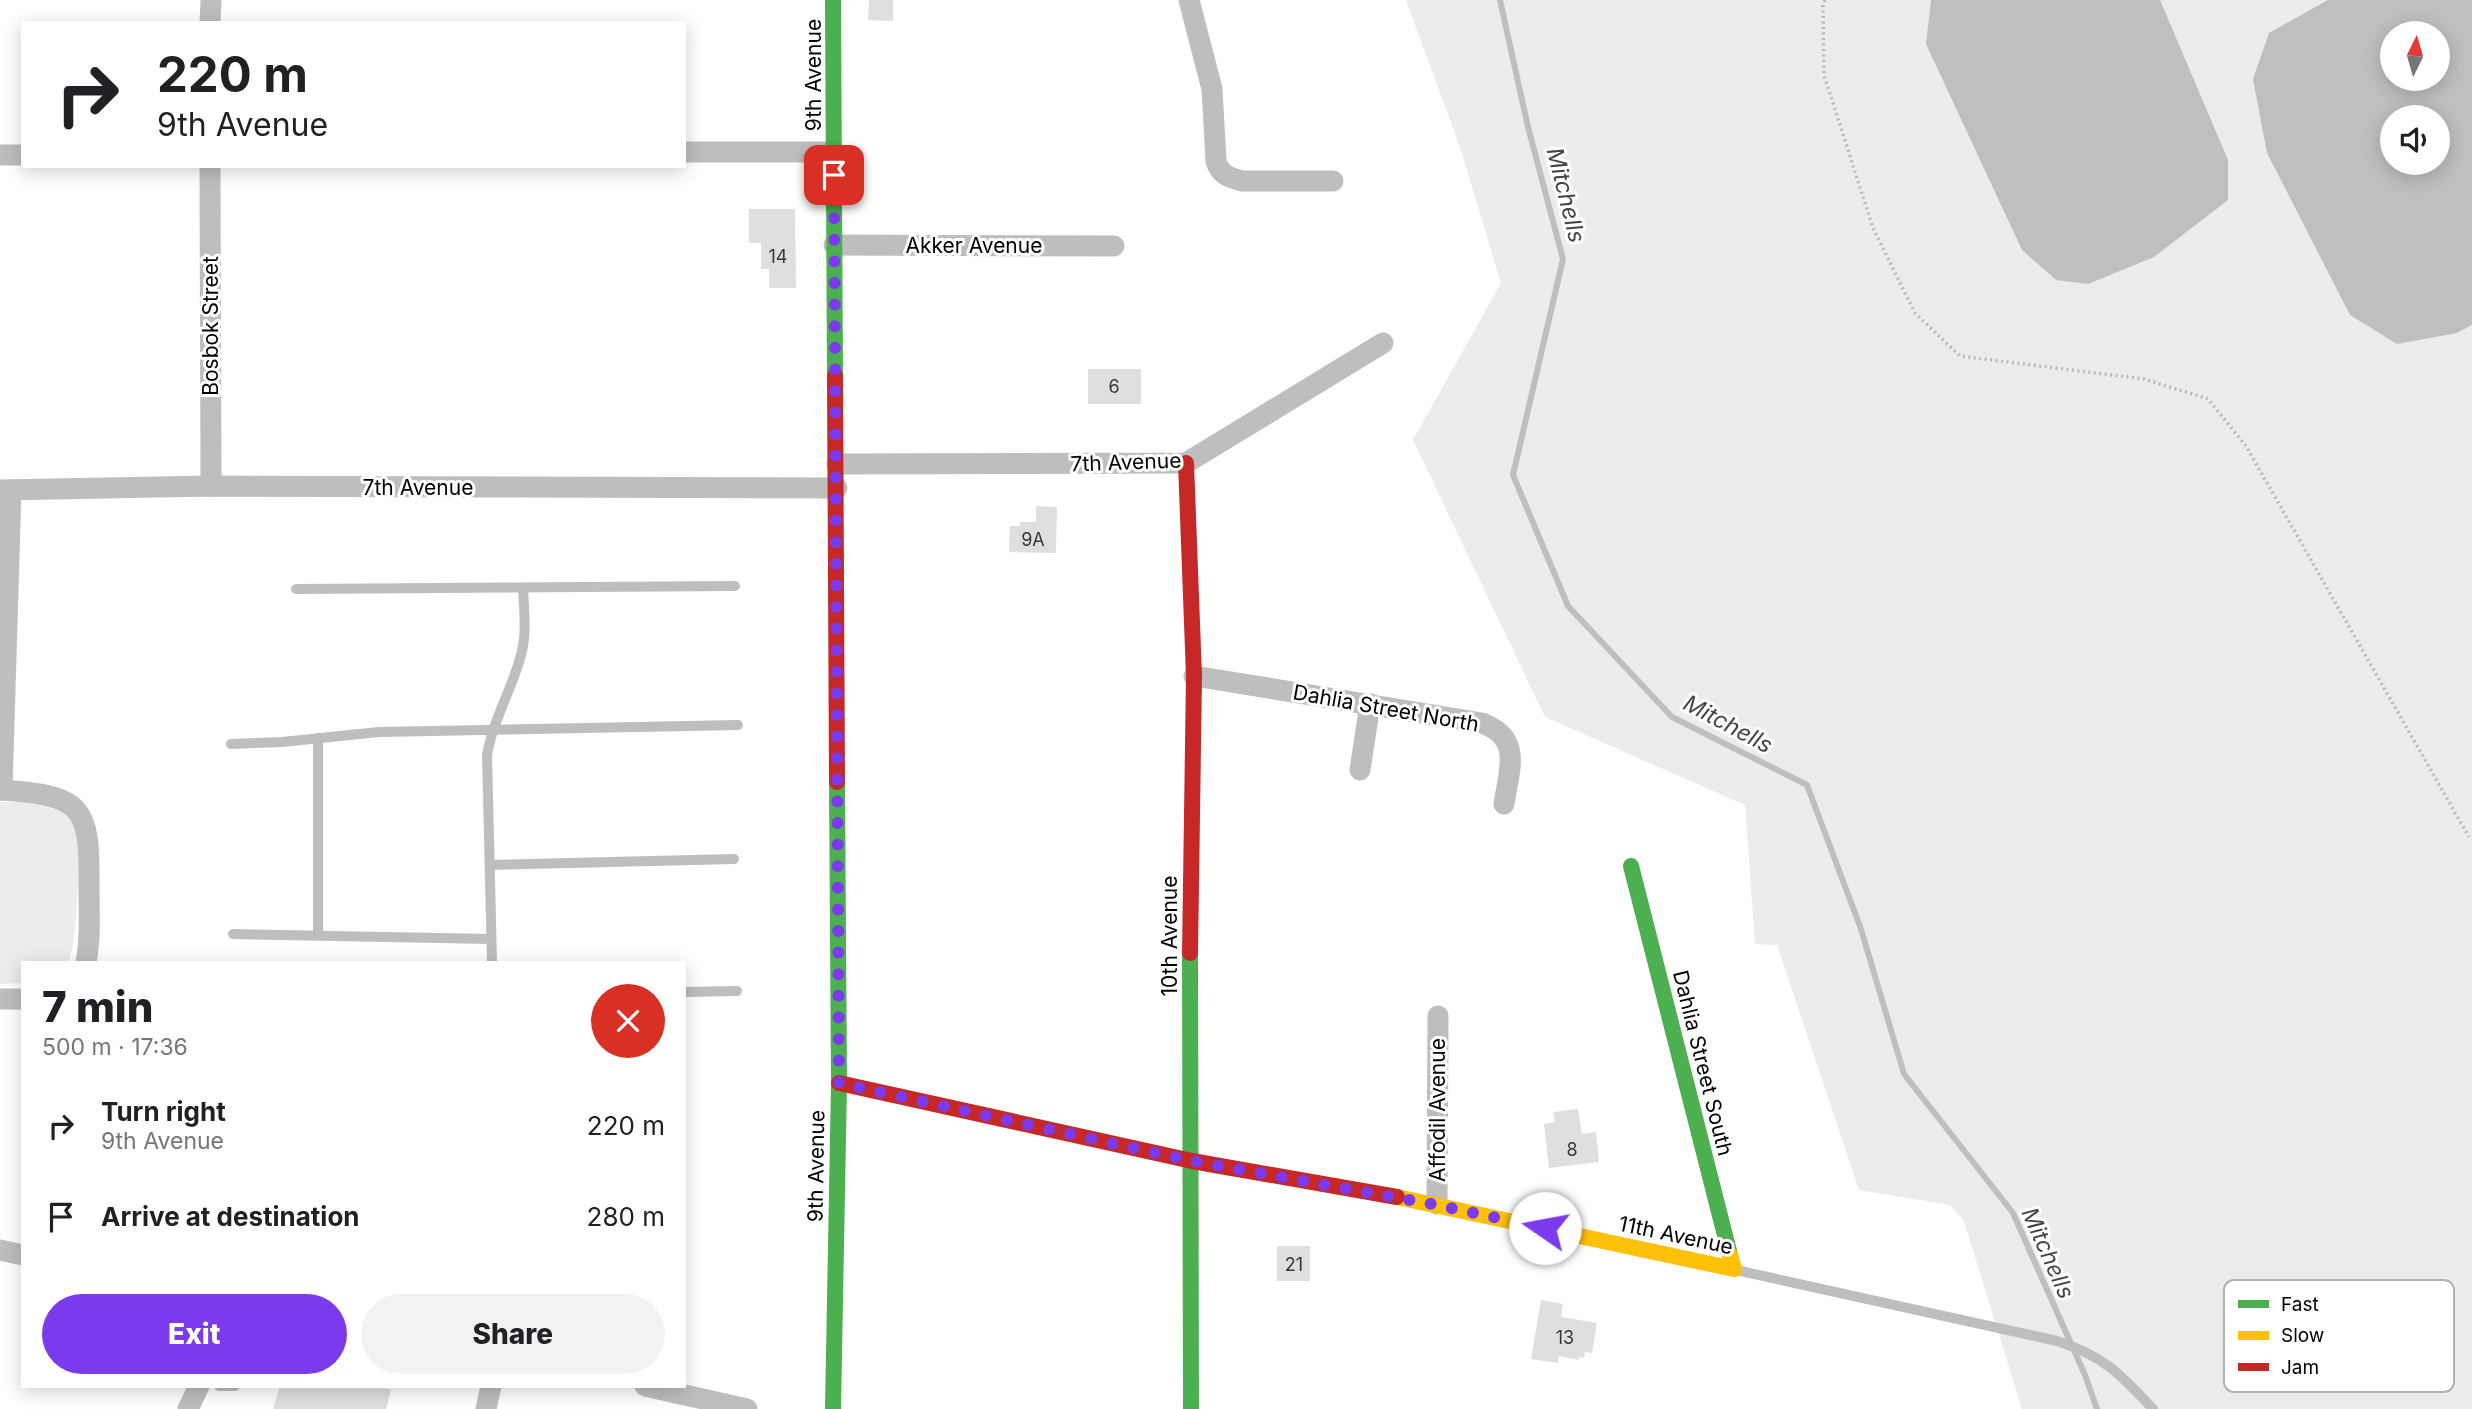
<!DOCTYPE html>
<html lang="en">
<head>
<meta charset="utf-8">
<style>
  body { margin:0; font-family:Inter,sans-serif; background:#f2f2f2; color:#202124; height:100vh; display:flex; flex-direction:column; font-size:26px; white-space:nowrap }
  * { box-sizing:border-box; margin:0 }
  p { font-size:23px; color:#757577 }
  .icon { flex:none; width:38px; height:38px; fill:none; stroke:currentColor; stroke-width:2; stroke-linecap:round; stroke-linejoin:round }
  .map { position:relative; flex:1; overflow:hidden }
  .sheet { position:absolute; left:21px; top:961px; width:665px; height:427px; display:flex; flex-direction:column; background:#fff; border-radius:0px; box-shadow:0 4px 18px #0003 }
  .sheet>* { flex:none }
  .hud { position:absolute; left:21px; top:21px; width:665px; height:147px; border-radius:0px; box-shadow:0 4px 18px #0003; background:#fff; color:#202124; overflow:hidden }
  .needle { width:46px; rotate:5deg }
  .controls { position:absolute; left:2380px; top:21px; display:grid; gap:14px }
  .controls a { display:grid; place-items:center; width:70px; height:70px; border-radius:50%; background:#fff; box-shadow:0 4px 18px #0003; font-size:35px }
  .pin { position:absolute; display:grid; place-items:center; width:60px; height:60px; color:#fff; margin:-30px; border-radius:14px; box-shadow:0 4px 10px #0006 }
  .me { position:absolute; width:77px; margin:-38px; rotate:282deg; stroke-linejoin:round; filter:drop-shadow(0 0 5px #0008) }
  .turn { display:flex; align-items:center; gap:24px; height:147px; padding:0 21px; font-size:32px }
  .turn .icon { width:91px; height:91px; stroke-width:2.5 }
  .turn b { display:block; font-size:49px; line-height:60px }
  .round { display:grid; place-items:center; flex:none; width:74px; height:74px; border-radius:37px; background:#f2f2f2 }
  .summary { display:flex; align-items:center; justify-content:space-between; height:119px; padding:0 21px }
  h1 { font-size:42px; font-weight:800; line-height:52px }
  .cta { display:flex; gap:14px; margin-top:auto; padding:14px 21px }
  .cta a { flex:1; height:80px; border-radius:42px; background:#7c3aed; color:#fff; font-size:28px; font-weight:800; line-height:80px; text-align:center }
  .cta a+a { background:#f2f2f2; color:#202124 }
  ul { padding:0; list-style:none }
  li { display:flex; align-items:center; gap:21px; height:91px; padding:0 21px }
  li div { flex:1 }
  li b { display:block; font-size:26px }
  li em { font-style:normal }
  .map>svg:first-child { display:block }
  .green { fill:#ececec; fill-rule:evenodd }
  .water { fill:#bfbfbf; fill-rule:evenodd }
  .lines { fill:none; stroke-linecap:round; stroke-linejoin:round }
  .stream { stroke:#bfbfbf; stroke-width:6 }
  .building { fill:#dfdfdf }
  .path { stroke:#b9b9b9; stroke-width:3.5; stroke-dasharray:2 3.5; stroke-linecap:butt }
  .lane { stroke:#bebebe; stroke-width:10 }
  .street { stroke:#bebebe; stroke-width:21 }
  .fast { stroke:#4caf50; stroke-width:16 }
  .slow { stroke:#ffc107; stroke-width:16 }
  .jam { stroke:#c62828; stroke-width:16 }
  .route { stroke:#7c3aed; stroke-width:12; stroke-dasharray:0 21.6 }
  .labels { text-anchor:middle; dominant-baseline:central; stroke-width:6; stroke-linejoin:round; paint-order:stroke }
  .number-label { font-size:18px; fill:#383838 }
  .street-label { font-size:21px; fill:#000; stroke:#fff }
  .water-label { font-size:23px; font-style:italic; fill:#444; stroke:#fff }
  .key { fill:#fff; stroke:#b2b2b2; stroke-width:2 }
  .key-label { font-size:19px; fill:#000 }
</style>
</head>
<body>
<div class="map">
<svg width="2472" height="1409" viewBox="0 0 2472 1409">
  <rect width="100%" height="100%" fill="#fff"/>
  <g class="green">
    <path d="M1406 0H2472V1409H2022L1964 1221 1950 1205 1859 1190 1777 945 1755 944 1745 805 1545 717 1413 440 1501 283 1461 150ZM2392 33H2438V79H2392ZM2392 117H2438V163H2392Z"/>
    <path d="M0 802C18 802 49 797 64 809 73 816 77 827 78 838 80 858 77 948 68 962H23V983L0 984Z"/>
  </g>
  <g class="water">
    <path d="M1931 0H2160L2228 160V200L2154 257 2088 284 2056 280 2022 250 1926 44Z"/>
    <path d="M2328 0H2472V325L2457 333 2397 344 2350 315 2267 153 2253 79 2269 33ZM2392 33H2438V79H2392ZM2392 117H2438V163H2392Z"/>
  </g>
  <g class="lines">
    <path class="stream" d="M1500 0 1528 127 1563 259 1513 475 1568 606 1672 717 1807 785 1861 929 1904 1074 2013 1213 2085 1375 2097 1409"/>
  </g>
  <g class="building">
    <path d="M869 0H893V21L868 20Z"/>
    <path d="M749 209H795L796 288H769V269H761V243H749Z"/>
    <rect x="1088" y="369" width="53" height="35"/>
    <path d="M1036 506 1057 507 1056 553 1009 552 1010 526H1020V522H1036Z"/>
    <path d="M1578 1109 1582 1134 1596 1132 1599 1162 1549 1168 1544 1124 1555 1122 1553 1112Z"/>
    <rect x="1277" y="1246" width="33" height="35"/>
    <path d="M1541 1300 1563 1304 1561 1317 1597 1323 1592 1353 1585 1352 1584 1358 1579 1357V1360L1559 1356 1558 1363 1531 1359Z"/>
    <path d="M280 1386H377L391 1390 386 1409H273Z"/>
  </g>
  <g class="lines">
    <path class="path" d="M1825 0 1823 4 1824 75 1873 228 1915 313 1960 356 2144 379 2208 399 2246 446 2469 837"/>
    <g class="lane">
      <path d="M296 589 735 586"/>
      <path d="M318 738V935"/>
      <path d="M231 744 282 742 379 732 738 725"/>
      <path d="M490 865 734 859"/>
      <path d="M233 934 491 939"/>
      <path d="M492 962 487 755C493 720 512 689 521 655 527 634 524 610 523 588"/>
      <path d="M684 992 737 991"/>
      <path d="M1736 1270 2057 1341C2104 1356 2120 1374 2153 1409"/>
      <path d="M219 1386H235"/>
    </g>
    <g class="street">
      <path d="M1189 0 1212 89 1216 161C1220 175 1230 178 1242 181H1333"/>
      <path d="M210 23 211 0"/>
      <path d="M684 152H834"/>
      <path d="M0 155H23"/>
      <path d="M210 166 211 486"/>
      <path d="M834 245 1114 246"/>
      <path d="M837 464 1186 463 1383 343"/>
      <path d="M0 490 211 486 837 488"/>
      <path d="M1194 676 1482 723C1523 738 1509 770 1504 804"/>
      <path d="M1360 770 1370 704"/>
      <path d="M0 790C84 795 90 807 89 887 89 912 91 939 86 962"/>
      <path d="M2 790 11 490"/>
      <path d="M0 999H23"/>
      <path d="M1437 1204 1438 1016"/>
      <path d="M0 1250 23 1255"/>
      <path d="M645 1386 747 1409"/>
      <path d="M188 1409 199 1386"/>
      <path d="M486 1409 491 1386"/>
    </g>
    <g class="fast">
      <path d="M833 0 835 376"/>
      <path d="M1631 866 1730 1255"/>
      <path d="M1190 953 1191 1409"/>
      <path d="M833 1409 839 1083 837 782"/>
    </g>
    <path class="slow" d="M1397 1197 1734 1269 1730 1255"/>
    <g class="jam">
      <path d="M835 376 837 782"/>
      <path d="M1186 463 1194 676 1190 953"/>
      <path d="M839 1083 1192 1161 1397 1197"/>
    </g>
  </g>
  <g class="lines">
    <path class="route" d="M834 175 839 1083 1192 1161 1437 1205 1545 1228"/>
  </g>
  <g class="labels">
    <g class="number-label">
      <text x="778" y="256">14</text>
      <text x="1114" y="386">6</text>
      <text x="1033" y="539">9A</text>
      <text x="1572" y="1149">8</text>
      <text x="1294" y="1264">21</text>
      <text x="1565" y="1337">13</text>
    </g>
    <g class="street-label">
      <text transform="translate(813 75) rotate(-90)">9th Avenue</text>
      <text x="974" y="245">Akker Avenue</text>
      <text transform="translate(210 326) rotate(-90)">Bosbok Street</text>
      <text transform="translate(1126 462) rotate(-2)">7th Avenue</text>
      <text x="418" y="487">7th Avenue</text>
      <text transform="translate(1386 708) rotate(10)">Dahlia Street North</text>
      <text transform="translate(1169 936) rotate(-90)">10th Avenue</text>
      <text transform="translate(1703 1063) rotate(76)">Dahlia Street South</text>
      <text transform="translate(1437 1110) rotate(-90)">Affodil Avenue</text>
      <text transform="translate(816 1166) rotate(-89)">9th Avenue</text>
      <text transform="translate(1676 1235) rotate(12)">11th Avenue</text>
    </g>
    <g class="water-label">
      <text transform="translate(1566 195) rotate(76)">Mitchells</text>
      <text transform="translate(1728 724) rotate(28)">Mitchells</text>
      <text transform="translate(2048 1253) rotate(66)">Mitchells</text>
    </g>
  </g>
  <rect x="2224" y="1280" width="230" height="112" rx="10" class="key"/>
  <rect x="2238" y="1300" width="31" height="8" fill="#4caf50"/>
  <rect x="2238" y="1331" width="31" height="9" fill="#ffc107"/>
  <rect x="2238" y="1363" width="31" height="8" fill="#c62828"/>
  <g class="key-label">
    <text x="2281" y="1311">Fast</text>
    <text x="2281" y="1342">Slow</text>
    <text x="2281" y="1374">Jam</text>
  </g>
</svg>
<div class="controls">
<a><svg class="needle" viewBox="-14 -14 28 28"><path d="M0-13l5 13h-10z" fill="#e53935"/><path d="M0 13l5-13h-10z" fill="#757577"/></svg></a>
<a><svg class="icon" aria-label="sound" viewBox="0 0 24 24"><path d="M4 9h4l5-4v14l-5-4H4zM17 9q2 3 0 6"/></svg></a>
</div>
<div class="pin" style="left:834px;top:175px;background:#d93025"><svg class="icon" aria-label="arrive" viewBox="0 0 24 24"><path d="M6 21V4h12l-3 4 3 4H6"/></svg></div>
<svg class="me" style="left:1545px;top:1228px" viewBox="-20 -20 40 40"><circle r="19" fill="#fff"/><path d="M0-13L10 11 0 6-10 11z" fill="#7c3aed"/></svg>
<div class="hud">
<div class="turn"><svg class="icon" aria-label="right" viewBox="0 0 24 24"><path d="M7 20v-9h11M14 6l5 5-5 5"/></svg><div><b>220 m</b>9th Avenue</div></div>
</div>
<section class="sheet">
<div class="summary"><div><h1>7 min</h1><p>500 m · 17:36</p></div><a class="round" style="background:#d93025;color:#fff"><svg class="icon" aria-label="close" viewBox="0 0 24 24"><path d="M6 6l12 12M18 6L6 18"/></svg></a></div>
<ul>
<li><svg class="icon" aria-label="right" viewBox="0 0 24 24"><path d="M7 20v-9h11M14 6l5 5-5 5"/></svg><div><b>Turn right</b><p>9th Avenue</p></div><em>220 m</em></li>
<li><svg class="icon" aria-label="arrive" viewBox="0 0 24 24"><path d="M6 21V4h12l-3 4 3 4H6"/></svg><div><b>Arrive at destination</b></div><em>280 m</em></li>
</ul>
<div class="cta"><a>Exit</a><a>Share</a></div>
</section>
</div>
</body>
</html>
